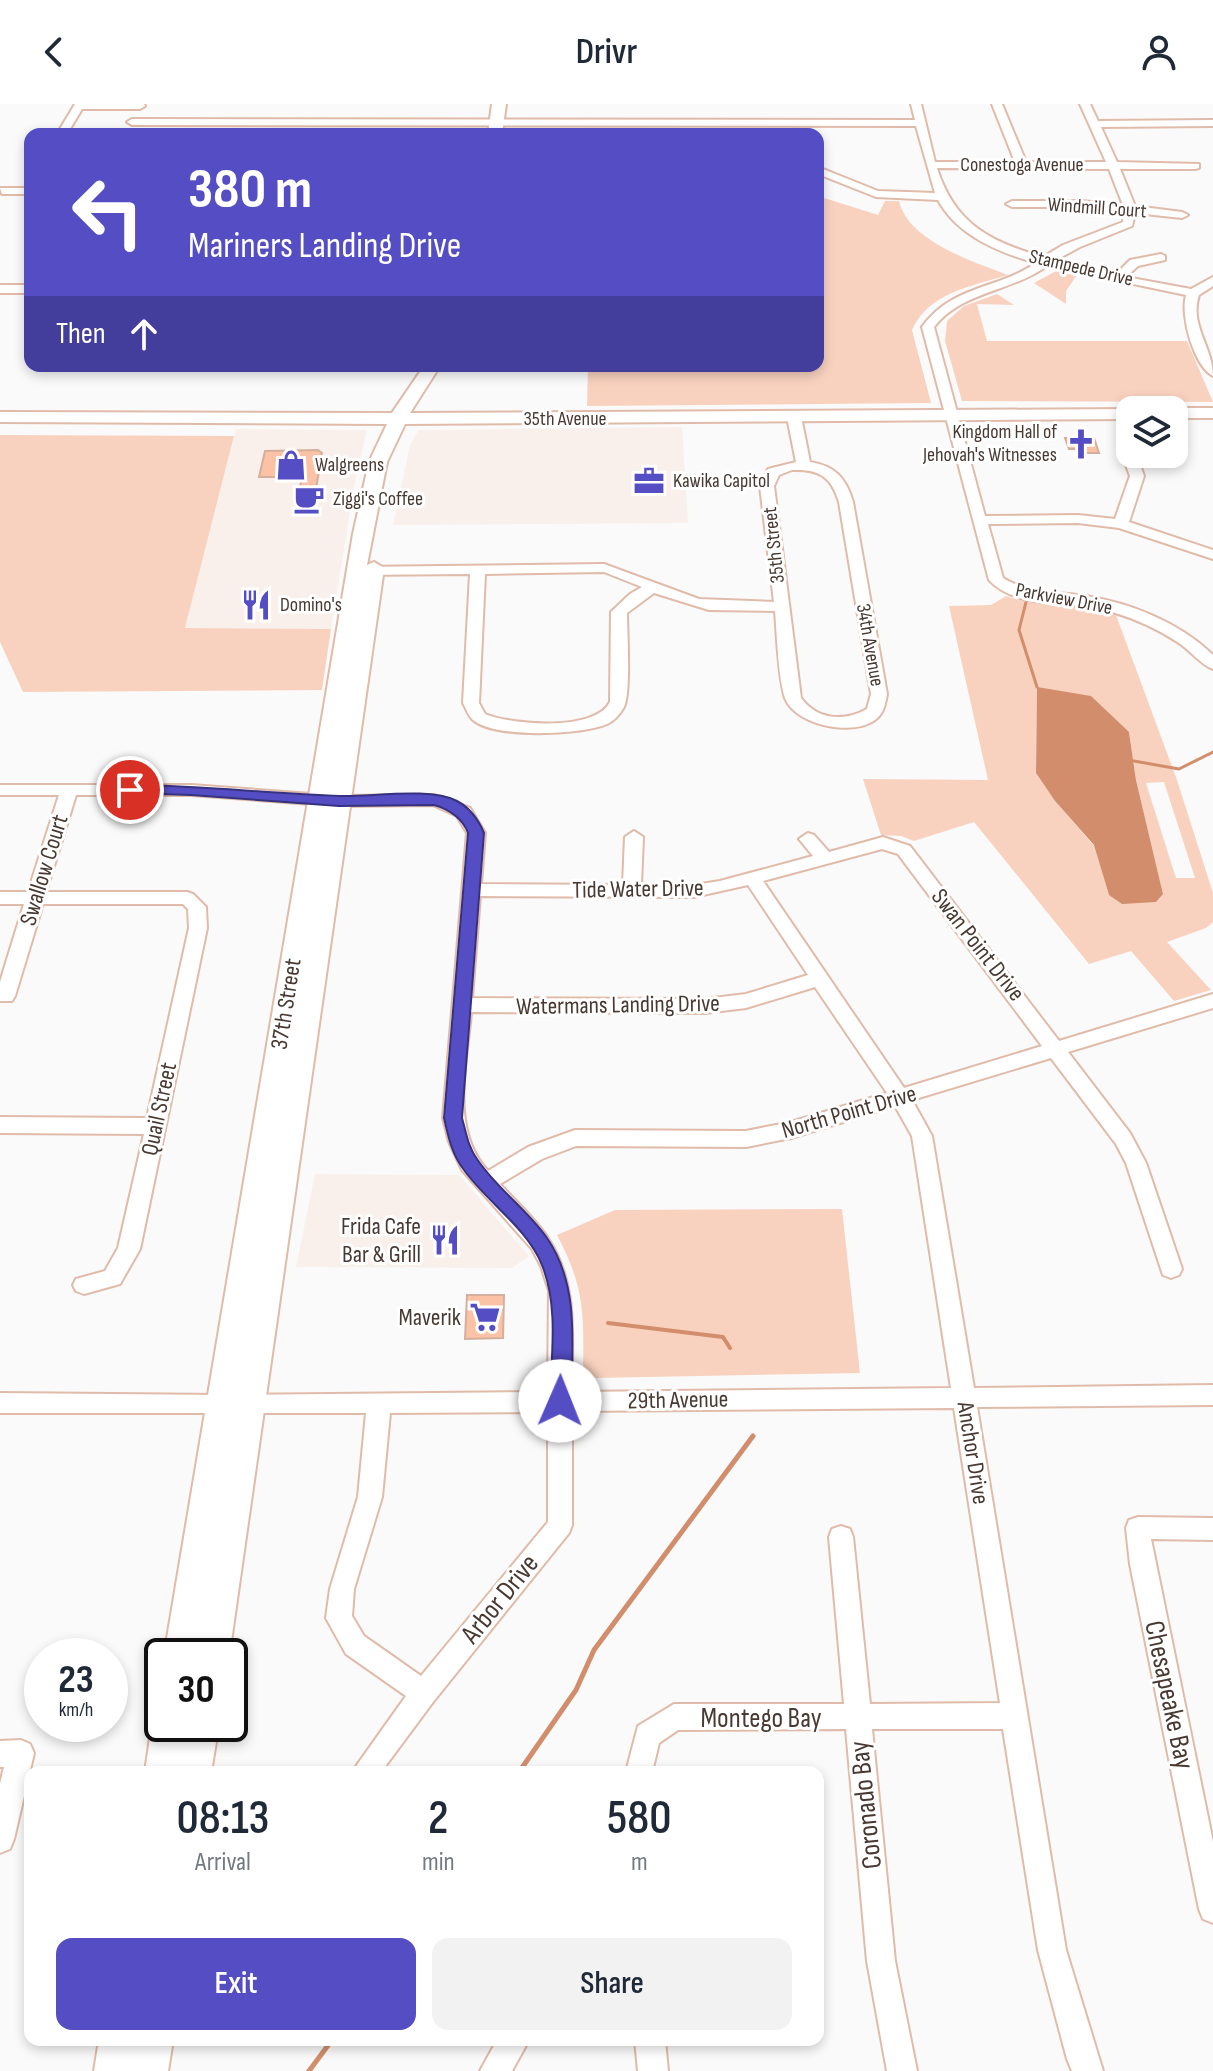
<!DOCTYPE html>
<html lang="en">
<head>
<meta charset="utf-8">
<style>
  body { margin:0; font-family:"Sofia Sans Condensed",sans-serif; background:#f2f2f3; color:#1f2937; height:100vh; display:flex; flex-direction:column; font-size:30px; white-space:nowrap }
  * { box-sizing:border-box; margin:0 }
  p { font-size:26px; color:#747a83 }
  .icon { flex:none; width:44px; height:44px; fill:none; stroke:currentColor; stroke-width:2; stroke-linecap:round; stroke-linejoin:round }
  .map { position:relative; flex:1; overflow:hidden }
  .side { position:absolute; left:24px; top:1662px; width:800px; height:280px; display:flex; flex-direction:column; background:#fff; border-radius:16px; box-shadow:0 4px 12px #0003 }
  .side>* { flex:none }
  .top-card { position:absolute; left:24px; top:24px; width:800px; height:244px; border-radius:16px; box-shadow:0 4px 12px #0003; background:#544dc4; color:#fff; overflow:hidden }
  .buttons { position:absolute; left:1116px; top:292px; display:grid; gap:16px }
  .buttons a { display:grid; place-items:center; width:72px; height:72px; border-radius:16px; background:#fff; box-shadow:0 4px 12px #0003; font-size:40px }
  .speed { position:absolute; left:24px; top:1534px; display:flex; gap:16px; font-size:40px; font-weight:700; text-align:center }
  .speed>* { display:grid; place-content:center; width:104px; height:104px; border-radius:50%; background:#fff; box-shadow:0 4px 12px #0003; line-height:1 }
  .speed small { font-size:20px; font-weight:400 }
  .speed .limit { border:4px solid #111; border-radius:12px; background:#fff; color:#111 }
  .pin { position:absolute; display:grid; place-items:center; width:68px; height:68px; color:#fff; margin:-34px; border:4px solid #fff; border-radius:50%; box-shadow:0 2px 8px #0007 }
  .me { position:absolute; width:88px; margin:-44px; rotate:1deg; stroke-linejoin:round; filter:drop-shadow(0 0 6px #0008) }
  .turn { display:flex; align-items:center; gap:28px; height:168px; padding:0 32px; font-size:36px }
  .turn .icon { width:104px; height:104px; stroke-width:2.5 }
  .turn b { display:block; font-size:56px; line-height:68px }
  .then { display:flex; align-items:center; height:76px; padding:0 32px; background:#0003; gap:16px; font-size:30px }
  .eta { display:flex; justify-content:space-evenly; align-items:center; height:136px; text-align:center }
  .eta b { font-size:48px; font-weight:600; line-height:56px }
  .button { display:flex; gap:16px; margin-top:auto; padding:16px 32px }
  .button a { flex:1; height:92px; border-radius:16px; background:#544dc4; color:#fff; font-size:32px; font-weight:600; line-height:92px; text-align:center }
  .button a+a { background:#f2f2f3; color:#1f2937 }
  header { display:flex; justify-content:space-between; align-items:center; height:104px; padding:0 32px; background:#fff; font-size:36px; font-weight:600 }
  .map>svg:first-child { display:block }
  .built { fill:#f9f0eb }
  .green { fill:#f9d2bf; fill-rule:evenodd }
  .water { fill:#d28e6c }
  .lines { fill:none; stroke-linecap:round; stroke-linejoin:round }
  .stream-far2 { stroke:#d28e6c; stroke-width:3 }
  .stream-far1 { stroke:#d28e6c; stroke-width:4 }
  .stream { stroke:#d28e6c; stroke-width:5 }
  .building { fill:#fbc2a5; stroke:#d4af9d; stroke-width:2 }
  .minor-casing { stroke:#e1bba9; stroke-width:4 }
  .major-casing { stroke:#e1bba9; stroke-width:4 }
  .minor { fill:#fff; fill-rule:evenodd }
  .major { fill:#fff; fill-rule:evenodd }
  .route { fill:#544dc4; stroke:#37327f; stroke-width:2 }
  .labels { text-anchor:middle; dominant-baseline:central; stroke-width:6; stroke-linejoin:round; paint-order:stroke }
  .far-street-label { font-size:20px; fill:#483932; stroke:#fff }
  .far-poi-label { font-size:20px; fill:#483932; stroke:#fff; text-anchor:start }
  .street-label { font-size:24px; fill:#483932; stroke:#fff }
  .poi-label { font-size:24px; fill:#483932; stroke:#fff; text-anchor:end }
  .near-street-label { font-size:28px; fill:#483932; stroke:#fff }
</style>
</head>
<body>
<header><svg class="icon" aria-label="back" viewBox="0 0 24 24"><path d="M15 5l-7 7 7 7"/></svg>Drivr<svg class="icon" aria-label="person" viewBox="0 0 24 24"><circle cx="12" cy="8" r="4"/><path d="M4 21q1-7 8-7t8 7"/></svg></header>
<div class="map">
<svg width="1213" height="1967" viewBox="0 0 1213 1967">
  <rect width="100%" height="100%" fill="#fafafa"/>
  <g class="built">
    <path d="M682 323 688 419 393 421 410 341 419 326Z"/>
    <path d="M236 325 367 326 354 382 331 525 185 524Z"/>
    <path d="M315 1070 459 1071 529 1152 512 1164 296 1163Z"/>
  </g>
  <g class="green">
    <path d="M818 92 878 111 885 97H899C908 137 974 158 1008 171 972 182 928 189 912 226L931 299 587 302 588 262H818Z"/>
    <path d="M1056 167 1077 171 1066 187V200L1034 179Z"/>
    <path d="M997 190 1014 201 977 200 987 237H1187L1213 298 962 297 945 237 947 217 964 202Z"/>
    <path d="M0 331 234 332 185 524 331 525 322 586 23 588 0 538Z"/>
    <path d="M1006 492C1041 505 1079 501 1116 511L1177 676 1213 789V818L1206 824 1167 838 1211 886 1174 897 1131 847 1089 860 974 718 914 737 901 732 881 731 863 675 988 676 949 502 991 501ZM1037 583 1129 628 1136 676 1163 790 1109 791 1095 743 1055 697 1036 669ZM1164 678 1195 774H1176L1146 679Z"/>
    <path d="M842 1105 860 1269 595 1274 583 1265C584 1208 584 1182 557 1131L615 1106Z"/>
  </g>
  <path class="water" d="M1037 583 1091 592 1129 628 1136 676 1163 790 1156 798 1122 800 1109 791 1094 741 1055 697 1036 669Z"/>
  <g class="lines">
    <g class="stream-far2">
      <path d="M1026 498 1019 526 1037 583"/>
      <path d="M1134 657 1179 665 1213 648"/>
    </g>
    <path class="stream-far1" d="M608 1219 723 1233 730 1244"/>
    <g class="stream">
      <path d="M519 1668 576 1586 594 1546 753 1332"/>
      <path d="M309 1967 332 1936"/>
    </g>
  </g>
  <g class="building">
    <path d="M1065 334H1094L1099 349H1080L1078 345H1069Z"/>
    <path d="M318 346 322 349 314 397H297L302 373H259L265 347Z"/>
    <path d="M467 1191H504L503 1234 465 1235Z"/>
  </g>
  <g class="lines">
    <g class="minor-casing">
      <g id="minor">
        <path d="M75 0H144L145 2 140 5H82L67 30H57Z"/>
        <path d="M911 0H921L935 58H1015L992 0H1002L1026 58H1106L1080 0H1090L1098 17 1213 16V22L1101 23 1117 58 1199 60V64L1195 65H1120L1135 102 1182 108 1188 111 1182 114 1135 109 1132 122 1080 143 1054 157 1115 171 1130 156 1161 150 1165 152V156L1138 162 1126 173 1191 185 1213 173V182L1199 191C1189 221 1213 243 1213 272 1194 262 1180 212 1186 191L1047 162C1011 188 962 187 934 223L985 412 1078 411 1115 415 1130 372 1119 342 1126 338 1130 339V350H1136L1144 372 1129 418 1213 446V455L1119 424 1078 419 988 420 1003 474C1029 490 1057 488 1086 492 1131 499 1180 519 1213 551V565C1201 561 1190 546 1179 539 1158 525 1136 515 1112 508 1074 496 1018 507 989 476L922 223C952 181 996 186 1036 159 998 148 958 132 938 96L876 93 818 70V63L878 87 935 89 916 22 132 21 127 18 132 15 915 16ZM937 64 1109 65 1123 101 1081 97H1012L1006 100 1012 103H1081L1124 108 1123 118 1063 141 1043 153C990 138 954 119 937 64Z"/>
        <path d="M0 84H30V90H2Z"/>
        <rect x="0" y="181" width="30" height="8"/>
        <path d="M794 309 801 313 810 358C835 362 846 374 853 398L887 590C886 595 885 603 882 608 867 636 796 624 785 594 778 573 777 530 775 507L709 506 654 489 627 509C627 528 631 588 624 603 620 610 614 617 607 620 582 631 492 635 472 615 468 611 466 604 463 599L470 470 356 471 349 467 356 463 604 460 699 495 774 498 760 382 768 365 796 358 787 313ZM792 366C819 365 831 372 839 398L871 590 867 605C844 618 817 616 801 594L774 382 779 371ZM604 468 642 483 630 490 611 508 610 598C595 628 512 621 485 610L479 599 485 470Z"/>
        <path d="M0 681H191L339 692 434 691 470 704 485 729 481 780 623 781 625 733 634 727 643 733 641 781H694L720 777 813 752 799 735 808 729 814 731 829 748 883 733 910 742 1059 937 1213 890V904L1068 948 1130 1029 1146 1059 1182 1165 1179 1171 1171 1174 1163 1171 1126 1059 1116 1040 1051 954 912 996 932 1032 974 1284 1213 1281V1301L977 1303 1066 1846 1103 1967H1072L1067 1955 1038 1846 1003 1625H872L895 1857 917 1967H887L867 1857 846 1625 678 1626 659 1639 652 1668H626L638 1622 674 1600H844L829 1433 832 1425 841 1422 850 1425 853 1433 870 1600 1000 1599 954 1304 572 1307V1421L569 1429 433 1598 381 1668H352L406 1592 346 1550 326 1514 330 1485 358 1393 366 1309H0V1289L222 1291 548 1288 549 1187 541 1162 532 1145 462 1066 449 1038 443 1014 467 729 457 712 433 701 339 702 191 691H76L46 788H187L193 790 206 803 207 824 140 1145 120 1180 84 1190 76 1187 73 1181 76 1175 105 1167 118 1144 144 1030 0 1029V1013L147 1014 189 824 188 805 183 800H43L15 892 12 897H0V878L24 800H0V788H28L59 691H0ZM882 745 898 750 1042 942 904 984 763 777ZM748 781 808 871 746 890 705 895 472 894 480 792 694 793ZM815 883 887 989 791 1018 746 1027 575 1026 528 1043 488 1067C449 1025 467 960 471 908L705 909 746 904ZM895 1002 912 1032 951 1284 572 1288C571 1234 579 1183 549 1136 537 1116 516 1098 500 1080L542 1055 576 1042 746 1043 791 1034ZM548 1308V1418L421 1572 364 1532 352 1512 354 1485 382 1393 390 1309Z"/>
        <path d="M1138 1413 1213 1414V1436L1151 1435 1213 1738V1819L1203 1815 1199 1805 1130 1460 1126 1424 1129 1416Z"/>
        <path d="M21 1636 30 1640 34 1649 14 1735 10 1745 0 1749V1680L4 1663H0V1637Z"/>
        <path d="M497 1936H529L512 1967H480Z"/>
        <path d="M635 1936H665L668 1967H638Z"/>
      </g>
    </g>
    <g class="major-casing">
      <g id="major">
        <path d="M492 0H506L502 30H488Z"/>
        <path d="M424 262H440L410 309 1130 305 1135 306H1130V315L405 320 387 358 367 461 374 458 384 464 229 1552H164L353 430 369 358 387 320 0 318V308L392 309Z"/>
        <path d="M1174 304H1213V314H1174V306H1167Z"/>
        <path d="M162 1606V1620H219L211 1668H145L152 1620 157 1608Z"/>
        <path d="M99 1936H173L168 1967H94Z"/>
      </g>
    </g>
    <use href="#minor" class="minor"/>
    <use href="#major" class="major"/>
  </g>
  <path class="route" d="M130 681C200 681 270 690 340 692 371 693 430 683 457 697 470 704 479 717 484 729L462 1014C466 1028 468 1043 477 1055 496 1084 527 1105 547 1134 580 1182 572 1242 571 1297L568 1303 560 1306 553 1303 550 1297C551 1253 559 1203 542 1161 527 1124 487 1098 464 1066 452 1051 448 1032 444 1014L468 729C463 715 449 705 434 701L339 702 191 691 125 689 122 686Z"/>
  <defs>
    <g id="church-bare" transform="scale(2.4)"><path d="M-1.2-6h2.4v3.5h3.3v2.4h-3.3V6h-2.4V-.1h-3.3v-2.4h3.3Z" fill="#544dc4" stroke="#fff" stroke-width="2.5" paint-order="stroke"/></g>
    <g id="shop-bare" transform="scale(2.4)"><path d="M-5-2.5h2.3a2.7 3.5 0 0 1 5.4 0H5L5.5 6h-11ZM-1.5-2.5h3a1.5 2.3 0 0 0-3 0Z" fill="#544dc4" stroke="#fff" stroke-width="2.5" paint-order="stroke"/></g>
    <g id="office-bare" transform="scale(2.4)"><path d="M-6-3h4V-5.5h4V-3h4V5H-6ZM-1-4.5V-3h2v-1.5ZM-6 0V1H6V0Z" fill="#544dc4" stroke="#fff" stroke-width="2.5" paint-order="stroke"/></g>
    <g id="cafe-bare" transform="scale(2.4)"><path d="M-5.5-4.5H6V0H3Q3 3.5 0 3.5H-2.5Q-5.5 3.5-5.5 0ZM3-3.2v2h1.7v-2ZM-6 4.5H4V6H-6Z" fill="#544dc4" stroke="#fff" stroke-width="2.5" paint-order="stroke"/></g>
    <g id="restaurant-bare" transform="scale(2.4)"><path d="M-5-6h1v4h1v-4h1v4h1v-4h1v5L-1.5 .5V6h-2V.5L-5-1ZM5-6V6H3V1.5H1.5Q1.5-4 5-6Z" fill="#544dc4" stroke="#fff" stroke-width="2.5" paint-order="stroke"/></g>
    <g id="supermarket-bare" transform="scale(2.4)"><path d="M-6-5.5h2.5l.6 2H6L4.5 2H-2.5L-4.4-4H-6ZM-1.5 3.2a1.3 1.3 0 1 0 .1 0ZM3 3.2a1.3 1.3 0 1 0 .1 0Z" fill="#544dc4" stroke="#fff" stroke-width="2.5" paint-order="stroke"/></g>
  </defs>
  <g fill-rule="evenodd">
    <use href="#church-bare" x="1081" y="340"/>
    <use href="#shop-bare" x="291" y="361"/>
    <use href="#office-bare" x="649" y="377"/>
    <use href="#cafe-bare" x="309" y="395"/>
    <use href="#restaurant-bare" x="256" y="501"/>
    <use href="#restaurant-bare" x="445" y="1136"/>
    <use href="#supermarket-bare" x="485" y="1213"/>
  </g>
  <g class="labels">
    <g class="far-street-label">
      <text x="1022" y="61">Conestoga Avenue</text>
      <text transform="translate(1097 104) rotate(4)">Windmill Court</text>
      <text transform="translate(1081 164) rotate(13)">Stampede Drive</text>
      <text x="565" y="315">35th Avenue</text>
      <text transform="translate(774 441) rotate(-96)">35th Street</text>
      <text transform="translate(1064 495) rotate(11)">Parkview Drive</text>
      <text transform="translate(870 541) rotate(80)">34th Avenue</text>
    </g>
    <g class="far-poi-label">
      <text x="1057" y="328" text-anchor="end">Kingdom Hall of<tspan x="1057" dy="23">Jehovah's Witnesses</tspan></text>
      <text x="315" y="361">Walgreens</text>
      <text x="673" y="377">Kawika Capitol</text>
      <text x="333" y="395">Ziggi's Coffee</text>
      <text x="280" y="501">Domino's</text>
    </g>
    <g class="street-label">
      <text transform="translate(44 766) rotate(-73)">Swallow Court</text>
      <text transform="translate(638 785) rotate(-1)">Tide Water Drive</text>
      <text transform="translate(978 841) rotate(52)">Swan Point Drive</text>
      <text transform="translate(286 900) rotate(-81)">37th Street</text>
      <text transform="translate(618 901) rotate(-1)">Watermans Landing Drive</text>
      <text transform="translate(159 1005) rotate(-78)">Quail Street</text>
      <text transform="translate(849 1008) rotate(-16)">North Point Drive</text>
      <text transform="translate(678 1296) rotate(-1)">29th Avenue</text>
      <text transform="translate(973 1349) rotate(81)">Anchor Drive</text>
    </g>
    <g class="poi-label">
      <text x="421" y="1122">Frida Cafe<tspan x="421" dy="28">Bar &amp; Grill</tspan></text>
      <text x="461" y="1213">Maverik</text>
    </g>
    <g class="near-street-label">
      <text transform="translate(500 1495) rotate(-51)">Arbor Drive</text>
      <text transform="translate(1169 1591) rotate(78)">Chesapeake Bay</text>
      <text x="761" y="1614">Montego Bay</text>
      <text transform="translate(866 1701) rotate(-96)">Coronado Bay</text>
    </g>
  </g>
</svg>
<div class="buttons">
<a><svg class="icon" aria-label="layers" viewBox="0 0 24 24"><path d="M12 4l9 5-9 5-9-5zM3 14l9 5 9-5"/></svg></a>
</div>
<div class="speed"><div>23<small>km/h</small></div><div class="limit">30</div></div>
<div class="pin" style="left:130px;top:686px;background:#d93025"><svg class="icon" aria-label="arrive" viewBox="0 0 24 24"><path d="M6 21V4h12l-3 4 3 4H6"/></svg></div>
<svg class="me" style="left:560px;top:1297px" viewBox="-20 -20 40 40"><circle r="19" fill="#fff"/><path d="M0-13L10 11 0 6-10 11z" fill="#544dc4"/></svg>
<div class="top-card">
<div class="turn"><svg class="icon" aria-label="left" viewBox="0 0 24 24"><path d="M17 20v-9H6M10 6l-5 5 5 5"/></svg><div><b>380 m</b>Mariners Landing Drive</div></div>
<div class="then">Then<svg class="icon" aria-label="ahead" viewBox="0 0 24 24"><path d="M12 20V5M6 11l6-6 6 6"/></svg></div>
</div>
<section class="side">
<div class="eta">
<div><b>08:13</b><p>Arrival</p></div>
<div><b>2</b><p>min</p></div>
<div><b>580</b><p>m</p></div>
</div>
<div class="button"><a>Exit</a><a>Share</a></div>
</section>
</div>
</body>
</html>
